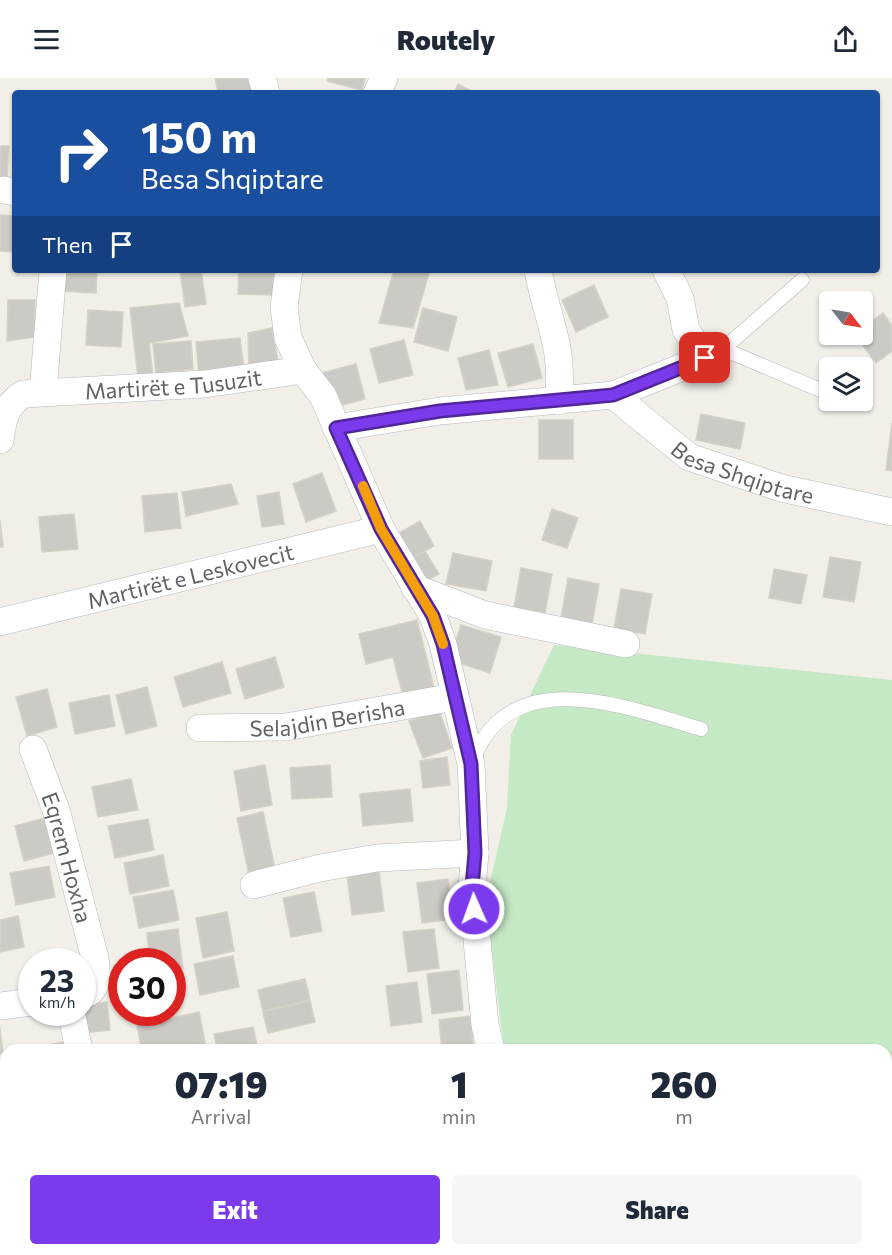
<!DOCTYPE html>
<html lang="en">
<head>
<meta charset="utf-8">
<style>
  body { margin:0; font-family:Commissioner,sans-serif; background:#f6f6f7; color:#1f2937; height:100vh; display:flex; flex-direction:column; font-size:22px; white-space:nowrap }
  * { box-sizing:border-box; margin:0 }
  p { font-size:20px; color:#747a83 }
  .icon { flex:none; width:33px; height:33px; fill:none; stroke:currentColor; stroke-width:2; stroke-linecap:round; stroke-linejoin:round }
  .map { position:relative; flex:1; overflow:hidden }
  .panel { position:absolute; left:0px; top:966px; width:892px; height:212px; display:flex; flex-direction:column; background:#fff; border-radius:18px 18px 0 0; box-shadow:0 2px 4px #0004 }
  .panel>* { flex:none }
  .hud { position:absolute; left:12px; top:12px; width:868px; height:183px; border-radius:6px; box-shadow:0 2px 4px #0004; background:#1a4fa0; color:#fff; overflow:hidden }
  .needle { width:39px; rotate:121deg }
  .tools { position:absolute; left:819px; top:213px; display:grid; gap:12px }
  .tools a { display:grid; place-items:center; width:54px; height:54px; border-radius:6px; background:#fff; box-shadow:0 2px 4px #0004; font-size:30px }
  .speed { position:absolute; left:18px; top:870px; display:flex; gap:12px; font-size:30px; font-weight:700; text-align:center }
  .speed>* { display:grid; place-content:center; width:78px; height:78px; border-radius:50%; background:#fff; box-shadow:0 2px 4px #0004; line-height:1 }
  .speed small { font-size:15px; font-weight:400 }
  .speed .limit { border:9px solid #d22; background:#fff; color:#111 }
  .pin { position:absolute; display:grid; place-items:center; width:51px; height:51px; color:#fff; margin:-26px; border-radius:12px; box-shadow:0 3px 9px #0006 }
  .me { position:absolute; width:66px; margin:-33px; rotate:358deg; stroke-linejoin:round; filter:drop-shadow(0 0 4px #0008) }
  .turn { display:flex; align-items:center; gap:21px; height:126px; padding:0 30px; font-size:27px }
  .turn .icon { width:78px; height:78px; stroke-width:2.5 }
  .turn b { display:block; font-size:42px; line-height:51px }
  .then { display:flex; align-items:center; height:57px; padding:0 30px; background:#0003; gap:12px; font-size:22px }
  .eta { display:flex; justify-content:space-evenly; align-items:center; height:102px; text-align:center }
  .eta b { font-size:36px; font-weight:800; line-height:42px }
  .button { display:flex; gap:12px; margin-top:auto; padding:12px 30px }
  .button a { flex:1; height:69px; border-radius:6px; background:#7c3aed; color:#fff; font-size:24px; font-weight:800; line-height:69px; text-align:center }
  .button a+a { background:#f6f6f7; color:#1f2937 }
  header { display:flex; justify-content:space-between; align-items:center; height:78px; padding:0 30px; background:#fff; font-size:27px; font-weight:800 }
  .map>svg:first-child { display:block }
  .green { fill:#c5e8c5 }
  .building { fill:#cccac5; stroke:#d6d1c6; stroke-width:1.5 }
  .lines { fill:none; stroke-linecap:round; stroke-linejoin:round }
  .service-casing { stroke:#b5b8bc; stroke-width:15 }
  .minor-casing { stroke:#b5b8bc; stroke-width:28 }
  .service { stroke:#fff; stroke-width:14 }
  .minor { stroke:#fff; stroke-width:27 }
  .route-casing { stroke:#51269a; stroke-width:15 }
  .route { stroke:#7c3aed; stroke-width:10 }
  .slow { stroke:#f59e0b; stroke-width:10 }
  .labels { text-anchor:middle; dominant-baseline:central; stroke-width:4.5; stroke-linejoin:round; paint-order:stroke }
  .street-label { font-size:22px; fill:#5f6368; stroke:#fff }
</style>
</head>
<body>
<header><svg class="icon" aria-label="menu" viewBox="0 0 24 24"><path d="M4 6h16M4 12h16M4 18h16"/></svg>Routely<svg class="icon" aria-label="share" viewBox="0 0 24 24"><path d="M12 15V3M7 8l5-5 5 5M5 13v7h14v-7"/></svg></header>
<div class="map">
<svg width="892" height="1177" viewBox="0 0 892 1177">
  <rect width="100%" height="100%" fill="#f1efe8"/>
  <path class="green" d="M554 567 892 602V1177H555L554 1172H886V972H504L486 822 507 730 511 657Z"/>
  <g class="building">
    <path d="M215 0H248L252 15H218Z"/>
    <path d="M328 0H365L362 12 327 3Z"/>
    <path d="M458 6 475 15H454Z"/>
    <path d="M0 68H9L7 103H0Z"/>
    <path d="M0 137 15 138V174L0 173Z"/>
    <path d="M62 192H97L96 215 60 213Z"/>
    <path d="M180 192H201L206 226 185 229Z"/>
    <path d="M239 192H274V217L238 216Z"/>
    <path d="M394 192H430L413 250 379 245Z"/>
    <path d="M594 207 608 239 576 254 562 222Z"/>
    <path d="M8 222H35L34 259 7 263Z"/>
    <path d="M179 225 188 258 149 265 153 298 138 300 130 230Z"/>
    <path d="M423 230 457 239 448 273 414 264Z"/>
    <path d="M88 232 123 234 121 269 86 267Z"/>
    <path d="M883 235 892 247V273L876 285 855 257 862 256V251Z"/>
    <path d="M272 250 278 283 249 291 248 255Z"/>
    <path d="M240 260 244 292 199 298 196 264Z"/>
    <path d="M404 262 413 297 379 305 370 271Z"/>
    <path d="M191 263 193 291 156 295 153 266Z"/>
    <path d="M533 266 542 300 508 309 498 275Z"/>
    <path d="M489 272 498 307 466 312 458 280Z"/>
    <path d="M356 286 365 321 331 330 322 295Z"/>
    <path d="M701 336 745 345 740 371 696 362Z"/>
    <rect x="539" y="342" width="34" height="39"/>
    <path d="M892 345V393L886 392Z"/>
    <path d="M322 395 336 433 306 444 293 406Z"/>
    <path d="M231 406 238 426 186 438 182 414Z"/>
    <path d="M279 414 284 446 262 449 257 418Z"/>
    <path d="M177 415 181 450 145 454 142 418Z"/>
    <path d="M552 431 578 440 567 470 542 462Z"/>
    <path d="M74 436 78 471 42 474 39 439Z"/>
    <path d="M0 442 3 469H0Z"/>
    <path d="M420 443 434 468 411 481 396 457Z"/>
    <path d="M425 473 439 496 424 504 411 481Z"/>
    <path d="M453 475 492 483 486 513 446 506Z"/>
    <path d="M830 479 861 484 854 524 823 519Z"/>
    <path d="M521 490 552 496 545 535 514 530Z"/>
    <path d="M774 491 807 497 801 526 769 520Z"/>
    <path d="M568 500 599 506 592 546 561 540Z"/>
    <path d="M621 511 652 516 645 556 614 551Z"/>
    <path d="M417 542 435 614 404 622 393 579 366 586 359 556Z"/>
    <path d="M461 547 501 559 490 595 450 582Z"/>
    <path d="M275 579 284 609 245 621 236 591Z"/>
    <path d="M222 584 231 615 183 629 174 599Z"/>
    <path d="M147 609 157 648 126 656 116 617Z"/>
    <path d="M47 611 57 649 27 658 16 619Z"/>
    <path d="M109 617 115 648 75 656 69 625Z"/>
    <path d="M439 632 452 670 423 680 409 643Z"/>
    <path d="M447 679 450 707 423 710 420 683Z"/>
    <path d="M265 687 272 727 241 733 234 693Z"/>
    <path d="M330 687 332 719 292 721 290 690Z"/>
    <path d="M131 701 138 732 98 739 92 709Z"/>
    <path d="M410 711 413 743 363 748 360 716Z"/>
    <path d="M263 734 275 791 249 797 237 740Z"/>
    <path d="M49 739 58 774 24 783 15 748Z"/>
    <path d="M148 741 154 772 115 780 108 748Z"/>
    <path d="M163 777 169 808 130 816 124 785Z"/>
    <path d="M49 788 55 819 16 827 10 795Z"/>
    <path d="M379 793 384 833 352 837 347 797Z"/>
    <path d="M448 801 453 841 422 845 417 805Z"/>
    <path d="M173 812 179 842 139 850 133 819Z"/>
    <path d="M314 814 322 853 291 859 283 820Z"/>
    <path d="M227 834 234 873 203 880 196 840Z"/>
    <path d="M18 838 24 869 0 874V842Z"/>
    <path d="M178 851 183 891 172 893V884H150L147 855Z"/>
    <path d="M434 851 439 890 408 894 403 854Z"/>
    <path d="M69 877 70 884H34Z"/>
    <path d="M233 878 239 909 200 917 194 886Z"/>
    <path d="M459 892 463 932 432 936 427 896Z"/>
    <path d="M305 901 310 922 263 933 258 912Z"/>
    <path d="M417 904 422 944 391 948 386 908Z"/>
    <path d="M310 923 315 944 268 955 263 934Z"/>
    <path d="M107 924 110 952 83 955 82 927Z"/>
    <path d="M199 934 206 969 193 972H142L137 948Z"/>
    <path d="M470 938 474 972H442L439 942Z"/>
    <path d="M253 949 258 972H217L214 956Z"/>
    <path d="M0 950 3 975H0Z"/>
    <path d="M63 964 65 972H27Z"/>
    <path d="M6 1051V1087H0V1052Z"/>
    <path d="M6 1089V1115L0 1116V1090Z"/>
    <path d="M6 1117V1136L0 1137V1118Z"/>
    <path d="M75 1172H107L108 1177H75Z"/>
    <path d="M143 1172H183L184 1177H144Z"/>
    <path d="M339 1172H380L381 1177H340Z"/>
    <path d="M397 1172H438L439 1177H398Z"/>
    <path d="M473 1172H507L492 1177H475Z"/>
  </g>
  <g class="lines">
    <g class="service-casing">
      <g id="service">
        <path d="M723 271 802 202"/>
        <path d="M705 280 723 271 830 316"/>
        <path d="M845 322 850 325"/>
        <path d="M474 679C513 584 629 630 701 651"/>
      </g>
    </g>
    <g class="minor-casing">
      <g id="minor">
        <path d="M262 0 266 15"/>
        <path d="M377 15 384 0"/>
        <path d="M4 112 15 114"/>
        <path d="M289 192 284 229 288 260 303 292 323 318 381 451 433 538 443 566 471 686 475 775 472 809 485 947 491 972"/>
        <path d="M538 192C547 242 565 269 558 323"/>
        <path d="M43 314 53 192"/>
        <path id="s1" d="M613 317 689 379 781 410 892 434"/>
        <path d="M336 350 440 333 613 317 705 280 686 252 680 220 666 192"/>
        <path id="s2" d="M0 362C3 341 5 328 23 316L205 306 303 292"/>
        <path d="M415 510 485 537 626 566"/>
        <path id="s3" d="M0 544 381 451"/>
        <path id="s4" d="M200 650 286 649 454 619"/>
        <path id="s5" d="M33 671 56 732 95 880C97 894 100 913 82 917"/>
        <path d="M254 807 320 790 377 780 475 775"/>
        <path d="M0 928 32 924"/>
        <path d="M71 934 79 972"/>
        <path d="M0 1163 6 1162"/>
        <path d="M540 1172 541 1177"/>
      </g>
    </g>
    <use href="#service" class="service"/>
    <use href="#minor" class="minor"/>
  </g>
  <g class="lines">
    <g class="route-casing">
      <path id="route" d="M474 831 472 809 475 775 471 686 443 566 433 538 381 451 336 350 440 333 613 317 705 280"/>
    </g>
    <use href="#route" class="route"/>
    <path class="slow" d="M363 408 381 451 433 538 443 566"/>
  </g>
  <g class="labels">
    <g class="street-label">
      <text stroke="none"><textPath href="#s2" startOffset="204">Martirët e Tusuzit</textPath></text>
      <text stroke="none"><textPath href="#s1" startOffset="154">Besa Shqiptare</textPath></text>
      <text stroke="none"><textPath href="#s3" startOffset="196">Martirët e Leskovecit</textPath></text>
      <text stroke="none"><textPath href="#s4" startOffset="128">Selajdin Berisha</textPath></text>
      <text stroke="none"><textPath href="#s5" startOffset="114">Eqrem Hoxha</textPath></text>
    </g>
  </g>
</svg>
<div class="tools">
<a><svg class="needle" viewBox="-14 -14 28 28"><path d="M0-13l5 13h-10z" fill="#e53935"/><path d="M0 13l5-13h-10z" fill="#747a83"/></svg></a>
<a><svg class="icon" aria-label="layers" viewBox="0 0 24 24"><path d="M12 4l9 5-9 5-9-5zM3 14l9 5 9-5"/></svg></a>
</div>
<div class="speed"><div>23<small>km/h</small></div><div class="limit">30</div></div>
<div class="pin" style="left:705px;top:280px;background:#d93025"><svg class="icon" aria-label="arrive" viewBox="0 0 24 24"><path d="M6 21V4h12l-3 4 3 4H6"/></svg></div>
<svg class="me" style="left:474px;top:831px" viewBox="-20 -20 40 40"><circle r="17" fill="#7c3aed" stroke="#fff" stroke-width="3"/><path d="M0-11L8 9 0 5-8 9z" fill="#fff"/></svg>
<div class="hud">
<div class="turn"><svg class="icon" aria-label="right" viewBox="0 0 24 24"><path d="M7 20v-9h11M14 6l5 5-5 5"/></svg><div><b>150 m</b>Besa Shqiptare</div></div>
<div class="then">Then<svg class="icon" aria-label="arrive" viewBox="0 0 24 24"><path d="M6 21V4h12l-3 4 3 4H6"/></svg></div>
</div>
<section class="panel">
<div class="eta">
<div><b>07:19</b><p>Arrival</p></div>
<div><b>1</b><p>min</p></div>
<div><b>260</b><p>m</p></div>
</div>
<div class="button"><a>Exit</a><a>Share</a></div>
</section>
</div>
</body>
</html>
